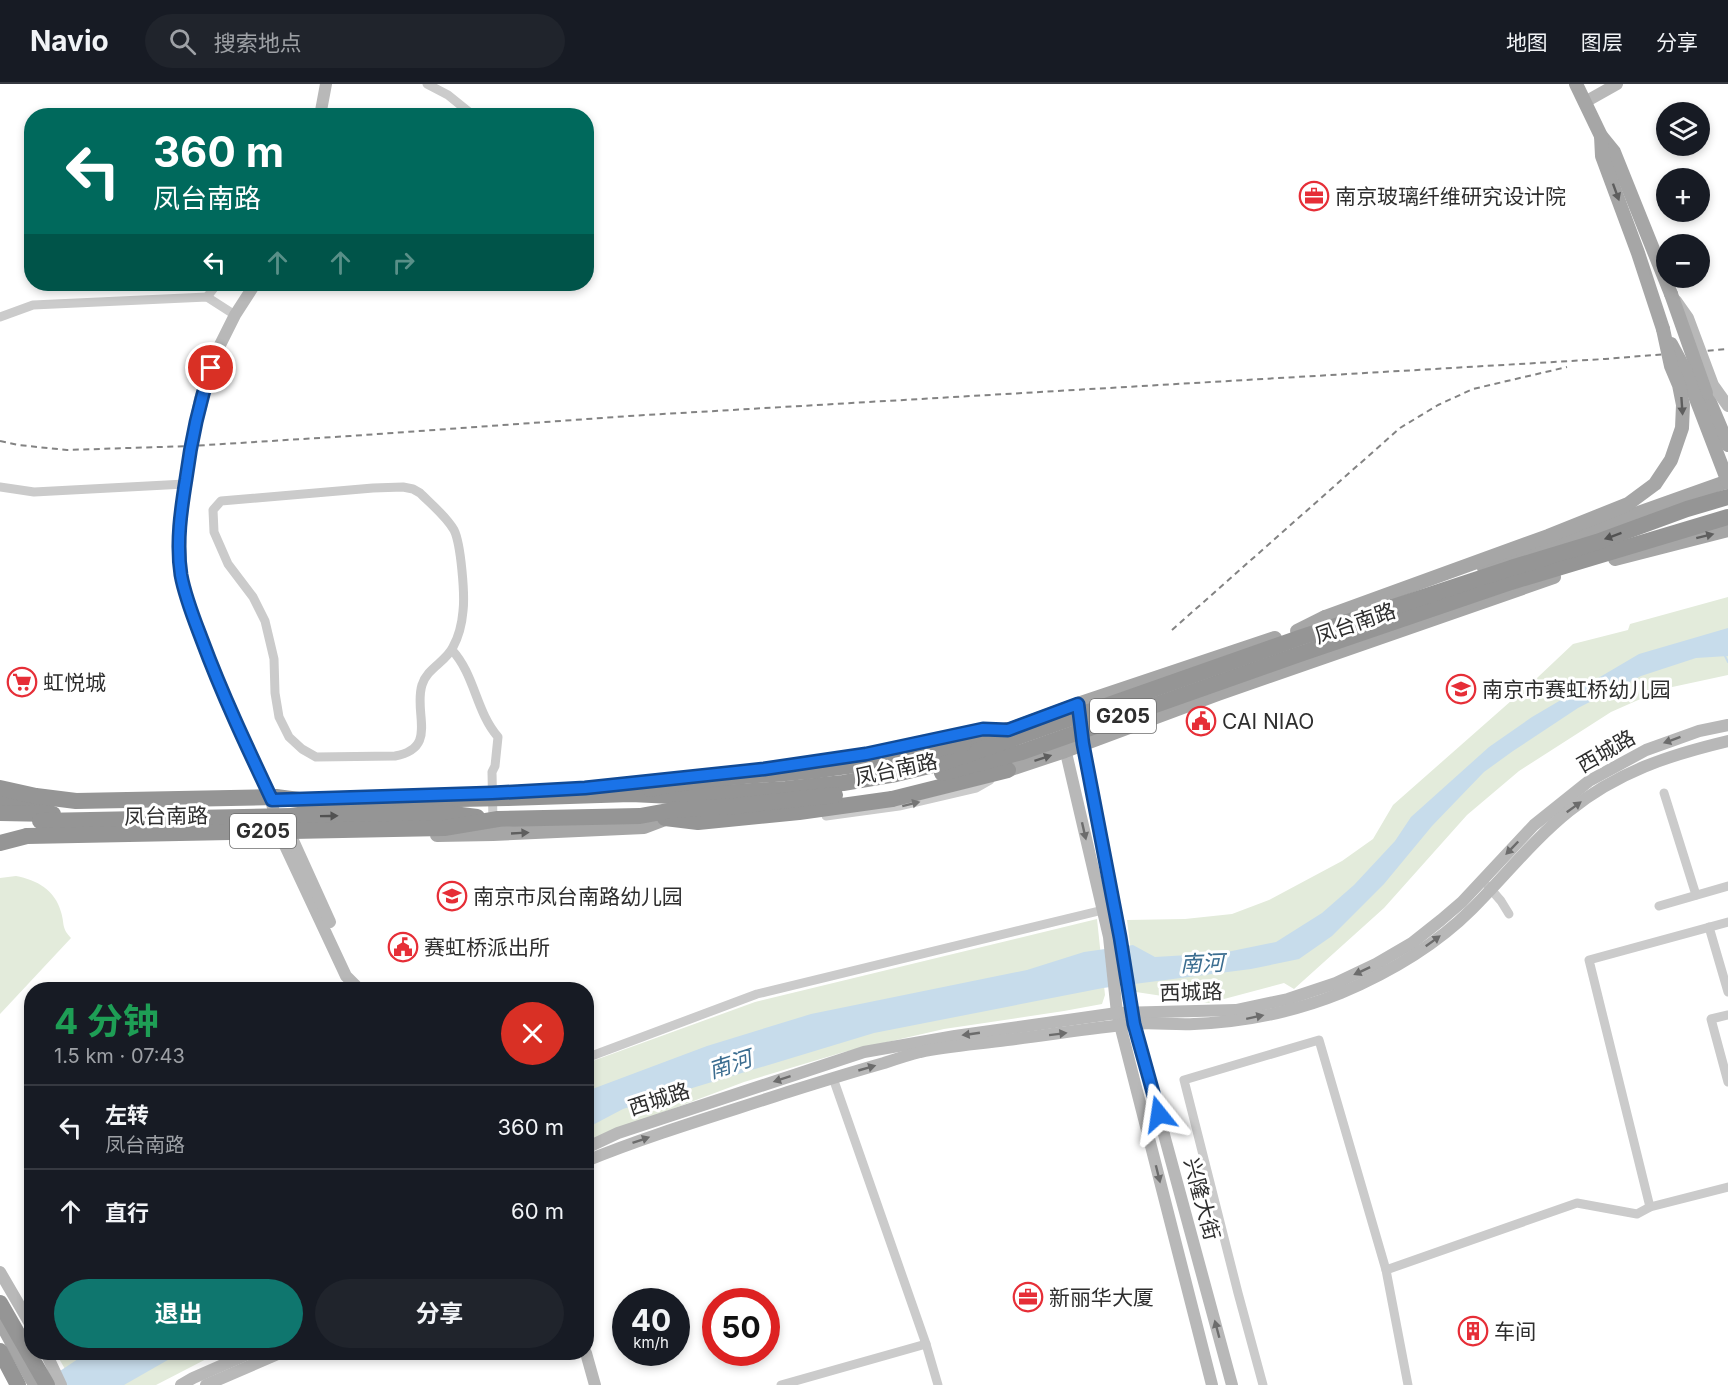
<!DOCTYPE html>
<html lang="zh">
<head>
<meta charset="utf-8">
<style>
  body { margin:0; font-family:Inter,"Noto Sans SC",sans-serif; background:#20242c; color:#f1f3f6; height:100vh; display:flex; flex-direction:column; font-size:22px; white-space:nowrap }
  * { box-sizing:border-box; margin:0 }
  p { font-size:20px; color:#9ea1a6 }
  .icon { flex:none; width:33px; height:33px; fill:none; stroke:currentColor; stroke-width:2; stroke-linecap:round; stroke-linejoin:round }
  .map { position:relative; flex:1; overflow:hidden }
  .side { position:absolute; left:24px; top:898px; width:570px; height:378px; display:flex; flex-direction:column; background:#171b24; border-radius:24px; box-shadow:0 3px 9px #0003 }
  .side>* { flex:none }
  .guide { position:absolute; left:24px; top:24px; width:570px; height:183px; border-radius:24px; box-shadow:0 3px 9px #0003; background:#00695c; color:#fff; overflow:hidden }
  .fabs { position:absolute; left:1656px; top:18px; display:grid; gap:12px }
  .fabs a { display:grid; place-items:center; width:54px; height:54px; border-radius:50%; background:#171b24; box-shadow:0 3px 9px #0003; font-size:30px }
  .speed { position:absolute; left:612px; top:1204px; display:flex; gap:12px; font-size:30px; font-weight:700; text-align:center }
  .speed>* { display:grid; place-content:center; width:78px; height:78px; border-radius:50%; background:#171b24; box-shadow:0 3px 9px #0003; line-height:1 }
  .speed small { font-size:15px; font-weight:400 }
  .speed .limit { border:9px solid #d22; background:#fff; color:#111 }
  .pin { position:absolute; display:grid; place-items:center; width:51px; height:51px; color:#fff; margin:-26px; border:3px solid #fff; border-radius:50%; box-shadow:0 2px 6px #0007 }
  .me { position:absolute; width:66px; margin:-33px; rotate:345deg; stroke-linejoin:round; filter:drop-shadow(0 0 4px #0008) }
  .turn { display:flex; align-items:center; gap:21px; height:126px; padding:0 30px; font-size:27px }
  .turn .icon { width:78px; height:78px; stroke-width:2.5 }
  .turn b { display:block; font-size:42px; line-height:51px }
  .lanes { display:flex; align-items:center; height:57px; padding:0 30px; background:#0003; justify-content:center; gap:30px; direction:ltr }
  .lanes .off { opacity:.35 }
  .round { display:grid; place-items:center; flex:none; width:63px; height:63px; border-radius:32px; background:#20242c }
  .headline { display:flex; align-items:center; justify-content:space-between; height:102px; padding:0 30px }
  h1 { font-size:36px; font-weight:700; line-height:45px; color:#1e9e55 }
  .action { display:flex; gap:12px; margin-top:auto; padding:12px 30px }
  .action a { flex:1; height:69px; border-radius:36px; background:#0f766e; color:#fff; font-size:24px; font-weight:700; line-height:69px; text-align:center }
  .action a+a { background:#20242c; color:#f1f3f6 }
  ul { padding:0; list-style:none }
  li { display:flex; align-items:center; gap:18px; height:84px; padding:0 30px; border-top:2px solid #363941 }
  li div { flex:1 }
  li b { display:block; font-size:22px }
  li em { font-style:normal }
  header { display:flex; align-items:center; gap:36px; box-sizing:border-box; height:84px; padding:0 30px; background:#171b24; border-bottom:2px solid #363941 }
  header strong { font-size:28px }
  nav { display:flex; gap:33px; margin-inline-start:auto; font-size:21px }
  .search { width:420px; height:54px; background:#20242c; display:flex; align-items:center; gap:15px; box-sizing:border-box; padding:0 21px; border-radius:33px; color:#9ea1a6; font-size:22px }
  .map>svg:first-child { display:block }
  .green { fill:#e3ebdb }
  .water { fill:#c7dceb }
  .lines { fill:none; stroke-linecap:round; stroke-linejoin:round }
  .stream { stroke:#c7dceb; stroke-width:2 }
  .street { stroke:#cbcbcb; stroke-width:9 }
  .secondary { stroke:#b8b8b8; stroke-width:12 }
  .primary { stroke:#a6a6a6; stroke-width:14 }
  .highway { stroke:#959595; stroke-width:16 }
  .rail { stroke:#838383; stroke-width:2; stroke-dasharray:6 4.5; stroke-linecap:butt }
  .secondary-bridge { stroke:#b8b8b8; stroke-width:12 }
  .primary-bridge { stroke:#a6a6a6; stroke-width:14 }
  .highway-bridge { stroke:#959595; stroke-width:16 }
  .oneway { fill:#5e5e5e }
  .oneway2 { fill:#525252 }
  .oneway3 { fill:#6c6c6c }
  .oneway4 { fill:#757575 }
  .route-casing { stroke:#114b97; stroke-width:15 }
  .route { stroke:#1a73e8; stroke-width:10 }
  .labels { text-anchor:middle; dominant-baseline:central; stroke-width:6; stroke-linejoin:round; paint-order:stroke }
  .shield { fill:#fff; stroke:#6d6d6d; stroke-width:1.5 }
  .shield-label { font-size:20px; font-weight:bold; fill:#2e2e2e }
  .poi-label { font-size:21px; fill:#2e2e2e; stroke:#fff; text-anchor:start }
  .street-label { font-size:21px; fill:#2e2e2e; stroke:#fff }
  .water-label { font-size:22px; font-style:italic; fill:#3b6d90; stroke:#fff }
</style>
</head>
<body>
<header>
<strong>Navio</strong>
<div class="search"><svg class="icon" aria-label="search" viewBox="0 0 24 24"><circle cx="10" cy="10" r="6"/><path d="M15 15l6 6"/></svg>搜索地点</div>
<nav><a>地图</a><a>图层</a><a>分享</a></nav>
</header>
<div class="map">
<svg width="1728" height="1301" viewBox="0 0 1728 1301">
  <rect width="100%" height="100%" fill="#fff"/>
  <g class="green">
    <path d="M1728 513V591L1663 605 1611 628 1519 687 1467 731 1384 824 1294 905 1284 899 1209 919 1136 908 1127 836 1185 835 1232 830 1269 816 1342 777 1373 755 1393 721 1537 594 1573 560 1628 546 1630 540Z"/>
    <path d="M16 792C37 796 55 806 61 828 65 841 61 843 71 854L0 930V794Z"/>
    <path d="M1097 835 1105 911 1102 920 1064 927 944 945 844 968 744 998 587 1057V979L755 918Z"/>
    <path d="M58 1269H218L156 1301H74L57 1271Z"/>
  </g>
  <g class="water">
    <path d="M1728 544V572L1696 574 1641 592 1578 624 1513 667 1484 688 1432 742 1384 800 1332 852 1299 875 1251 885 1103 904 874 949 623 1025 587 1044V1007L707 962 811 930 1027 886 1084 868 1133 861 1155 873 1222 869 1276 858 1322 829 1354 801 1395 757 1411 733 1489 663 1532 633 1639 570Z"/>
    <path d="M87 1269H180L124 1301H39Z"/>
  </g>
  <g class="lines">
    <path class="stream" d="M1724 570 1728 578"/>
    <g class="street">
      <path d="M427 0 448 11 474 32"/>
      <path d="M207 213 217 200"/>
      <path d="M0 233 33 221 207 213 235 231"/>
      <path d="M0 403 34 408 185 400"/>
      <path d="M403 403 413 405 420 409C431 420 446 432 454 446 461 460 465 511 463 527 462 539 459 552 453 563 446 578 427 584 422 601 413 629 439 664 395 672L316 673 302 665 289 653 279 633 275 609 274 575 265 537 253 513 228 480 214 448 213 426 221 417 373 404Z"/>
      <path d="M452 566C475 591 476 628 498 653L495 682 492 688 493 739"/>
      <path d="M792 681 866 670 983 645H994"/>
      <path d="M1664 709 1696 811"/>
      <path d="M826 732 899 722 976 704 990 696"/>
      <path d="M1488 802 1501 817 1509 830"/>
      <path d="M1659 822 1728 802"/>
      <path d="M1709 843 1728 908"/>
      <path d="M1728 931 1711 935 1728 998"/>
      <path d="M586 974 757 910 1103 826"/>
      <path d="M833 994 926 1260 938 1301"/>
      <path d="M1650 1123 1589 876 1728 838"/>
      <path d="M1386 1186 1577 1119 1637 1130 1650 1123 1728 1103"/>
      <path d="M781 1301 926 1260"/>
      <path d="M1263 1301 1238 1209 1184 996 1319 956 1386 1186 1408 1301"/>
    </g>
    <g class="secondary">
      <path d="M1585 18 1617 0"/>
      <path d="M320 32 326 0"/>
      <path d="M255 200 235 231 217 267 200 315 191 362 184 405 180 447 181 491 190 524 214 589 271 716 280 751 346 892 360 906"/>
      <path d="M1082 651 1120 853 1134 940 1232 1301"/>
      <path d="M1064 660 1109 853 1117 929 1212 1301"/>
      <path d="M291 752 330 838"/>
      <path d="M586 1064 618 1049 864 968 955 952 1117 929 1236 926 1288 915 1336 899 1376 880 1412 859 1441 836 1462 818 1534 741 1589 697 1646 666 1699 647 1728 641"/>
      <path d="M586 1077C652 1050 721 1030 788 1008 820 998 852 988 884 979 896 975 908 971 920 968 949 962 978 960 1007 956 1049 951 1090 944 1132 940 1152 938 1173 941 1194 940 1244 938 1294 928 1341 909 1388 889 1436 861 1472 825 1505 792 1533 756 1569 727 1617 688 1669 671 1728 657"/>
      <path d="M0 1188 32 1243"/>
      <path d="M46 1269 61 1301"/>
      <path d="M586 1269 595 1301"/>
      <path d="M181 1301 193 1294 250 1269"/>
      <path d="M206 1301 280 1269"/>
    </g>
    <g class="primary">
      <path d="M1576 0 1601 52 1614 68 1671 210"/>
      <path d="M1601 52 1602 72 1638 169 1663 245"/>
      <path d="M1706 309 1728 361"/>
      <path d="M1615 475 1728 446"/>
      <path d="M1484 484 1728 397"/>
      <path d="M1297 547 1325 533"/>
      <path d="M999 652 1008 646 1078 620 1275 554"/>
      <path d="M1000 686H1008L1065 667 1218 610 1554 493"/>
      <path d="M587 704 640 699 660 704"/>
      <path d="M437 751 493 750 644 743 673 732"/>
      <path d="M0 1237 35 1301"/>
    </g>
    <g class="highway">
      <path d="M964 659 1008 646"/>
      <path d="M892 715 1008 686"/>
      <path d="M0 718H48"/>
      <path d="M0 759 27 752"/>
      <path d="M0 1219 47 1301"/>
      <path d="M0 1267 18 1301"/>
    </g>
    <g class="rail">
      <path d="M0 357 18 361 67 366 191 362 350 352 629 332 1605 275 1728 265"/>
      <path d="M1172 546 1400 344 1438 321 1473 305 1567 283"/>
    </g>
    <path class="secondary-bridge" d="M1676 217 1688 234 1713 301 1728 322"/>
    <g class="primary-bridge">
      <path d="M1671 210 1706 309"/>
      <path d="M1671 260 1685 286 1728 398"/>
      <path d="M1325 533 1548 452 1628 420 1655 400 1671 376 1682 344 1683 321 1679 301 1671 282 1663 245"/>
    </g>
    <g class="highway-bridge">
      <path d="M942 689 1022 668 1297 571 1511 498 1728 433"/>
      <path d="M0 704 36 712 76 717 276 713 314 718 507 714 631 710 673 712 786 705 843 699 896 690 946 678 1299 554 1511 484 1597 458 1687 425 1728 413"/>
      <path d="M650 705C705 692 763 692 819 686 868 680 916 670 964 659"/>
      <path d="M0 729 53 730"/>
      <path d="M665 734 698 738 799 728 892 715"/>
      <path d="M40 737 445 729 477 733"/>
      <path d="M27 752 444 744 498 735 640 732 673 726 734 722 835 711"/>
    </g>
  </g>
  <defs><path id="oneway-solid" d="M-6-.8H1V-3.2L6.5 0L1 3.2V.8H-6Z" transform="scale(1.5)"/></defs>
  <g class="oneway">
    <use href="#oneway-solid" transform="translate(1616 108) rotate(70)"/>
    <use href="#oneway-solid" transform="translate(1682 322) rotate(86)"/>
    <use href="#oneway-solid" transform="translate(1705 452) rotate(-14)"/>
    <use href="#oneway-solid" transform="translate(1043 674) rotate(-18)"/>
    <use href="#oneway-solid" transform="translate(520 749) rotate(-3)"/>
  </g>
  <g class="oneway2">
    <use href="#oneway-solid" transform="translate(1613 452) rotate(160)"/>
    <use href="#oneway-solid" transform="translate(329 732) rotate(-1)"/>
  </g>
  <g class="oneway3">
    <use href="#oneway-solid" transform="translate(1672 656) rotate(160)"/>
    <use href="#oneway-solid" transform="translate(1574 723) rotate(-36)"/>
    <use href="#oneway-solid" transform="translate(1084 747) rotate(77)"/>
    <use href="#oneway-solid" transform="translate(1512 764) rotate(134)"/>
    <use href="#oneway-solid" transform="translate(1433 857) rotate(-36)"/>
    <use href="#oneway-solid" transform="translate(1362 887) rotate(155)"/>
    <use href="#oneway-solid" transform="translate(1255 933) rotate(-12)"/>
    <use href="#oneway-solid" transform="translate(971 950) rotate(172)"/>
    <use href="#oneway-solid" transform="translate(1058 950) rotate(-7)"/>
    <use href="#oneway-solid" transform="translate(867 984) rotate(-16)"/>
    <use href="#oneway-solid" transform="translate(782 995) rotate(162)"/>
    <use href="#oneway-solid" transform="translate(641 1056) rotate(-19)"/>
    <use href="#oneway-solid" transform="translate(1158 1090) rotate(76)"/>
    <use href="#oneway-solid" transform="translate(1217 1245) rotate(-105)"/>
  </g>
  <use class="oneway4" href="#oneway-solid" transform="translate(911 720) rotate(-14)"/>
  <g class="lines">
    <g class="route-casing">
      <path id="route" d="M211 284C199 320 191 357 186 395 181 426 176 459 181 491 185 513 194 535 202 556 222 610 247 663 272 716L492 709 585 704 764 685 866 670 983 645 1008 646 1078 620 1083 660 1120 853 1134 940 1159 1030"/>
    </g>
    <use href="#route" class="route"/>
  </g>
  <defs>
    <g id="office-ring" transform="scale(1.5)"><circle r="9.5" fill="#fff" stroke="#e62e37" stroke-width="1.5"/><path d="M-6-3h4V-5.5h4V-3h4V5H-6ZM-1-4.5V-3h2v-1.5ZM-6 0V1H6V0Z" fill="#e62e37"/></g>
    <g id="supermarket-ring" transform="scale(1.5)"><circle r="9.5" fill="#fff" stroke="#e62e37" stroke-width="1.5"/><path d="M-6-5.5h2.5l.6 2H6L4.5 2H-2.5L-4.4-4H-6ZM-1.5 3.2a1.3 1.3 0 1 0 .1 0ZM3 3.2a1.3 1.3 0 1 0 .1 0Z" fill="#e62e37"/></g>
    <g id="school-ring" transform="scale(1.5)"><circle r="9.5" fill="#fff" stroke="#e62e37" stroke-width="1.5"/><path d="M0-5L7-2L0 1L-7-2ZM-4 1L0 2.5L4 1V4Q0 6-4 4Z" fill="#e62e37"/></g>
    <g id="civic-ring" transform="scale(1.5)"><circle r="9.5" fill="#fff" stroke="#e62e37" stroke-width="1.5"/><path d="M-.6-6.5H3V-4.5H.6V-3L4-1V1h2V6H-6V1h2V-1L-.6-3ZM-1.2 2.5V6h2.4V2.5Z" fill="#e62e37"/></g>
    <g id="building-ring" transform="scale(1.5)"><circle r="9.5" fill="#fff" stroke="#e62e37" stroke-width="1.5"/><path d="M-4-6H4V6H1V3H-1V6H-4ZM-2.5-4.3h1.7v1.8h-1.7ZM.8-4.3h1.7v1.8H.8ZM-2.5-1h1.7V.8h-1.7ZM.8-1h1.7V.8H.8Z" fill="#e62e37"/></g>
  </defs>
  <g fill-rule="evenodd">
    <use href="#office-ring" x="1314" y="112"/>
    <use href="#supermarket-ring" x="22" y="598"/>
    <use href="#school-ring" x="1461" y="605"/>
    <use href="#civic-ring" x="1201" y="637"/>
    <use href="#school-ring" x="452" y="812"/>
    <use href="#civic-ring" x="403" y="863"/>
    <use href="#office-ring" x="1028" y="1213"/>
    <use href="#building-ring" x="1473" y="1247"/>
  </g>
  <g class="labels">
    <g class="shield">
      <rect x="1090" y="615" width="66" height="34" rx="4.5"/>
      <rect x="230" y="730" width="66" height="34" rx="4.5"/>
    </g>
    <g class="shield-label">
      <text x="1123" y="632">G205</text>
      <text x="263" y="747">G205</text>
    </g>
    <g class="poi-label">
      <text x="1335" y="112">南京玻璃纤维研究设计院</text>
      <text x="43" y="598">虹悦城</text>
      <text x="1482" y="605">南京市赛虹桥幼儿园</text>
      <text x="1222" y="637">CAI NIAO</text>
      <text x="473" y="812">南京市凤台南路幼儿园</text>
      <text x="424" y="863">赛虹桥派出所</text>
      <text x="1049" y="1213">新丽华大厦</text>
      <text x="1494" y="1247">车间</text>
    </g>
    <g class="street-label">
      <text transform="translate(1355 539) rotate(-19)">凤台南路</text>
      <text transform="translate(1606 667) rotate(-30)">西城路</text>
      <text transform="translate(896 685) rotate(-12)">凤台南路</text>
      <text transform="translate(166 732) rotate(-1)">凤台南路</text>
      <text transform="translate(1191 908) rotate(-2)">西城路</text>
      <text transform="translate(659 1015) rotate(-18)">西城路</text>
      <text transform="translate(1202 1115) rotate(75)">兴隆大街</text>
    </g>
    <g class="water-label">
      <text transform="translate(1202 879) rotate(-2)">南河</text>
      <text transform="translate(730 980) rotate(-18)">南河</text>
    </g>
  </g>
</svg>
<div class="fabs">
<a><svg class="icon" aria-label="layers" viewBox="0 0 24 24"><path d="M12 4l9 5-9 5-9-5zM3 14l9 5 9-5"/></svg></a>
<a>+</a>
<a>−</a>
</div>
<div class="speed"><div>40<small>km/h</small></div><div class="limit">50</div></div>
<div class="pin" style="left:211px;top:284px;background:#d93025"><svg class="icon" aria-label="arrive" viewBox="0 0 24 24"><path d="M6 21V4h12l-3 4 3 4H6"/></svg></div>
<svg class="me" style="left:1159px;top:1030px" viewBox="-20 -20 40 40"><path d="M0-17L14 15 0 8-14 15z" fill="#1a73e8" stroke="#fff" stroke-width="4"/></svg>
<div class="guide">
<div class="turn"><svg class="icon" aria-label="left" viewBox="0 0 24 24"><path d="M17 20v-9H6M10 6l-5 5 5 5"/></svg><div><b>360 m</b>凤台南路</div></div>
<div class="lanes"><svg class="icon" aria-label="left" viewBox="0 0 24 24"><path d="M17 20v-9H6M10 6l-5 5 5 5"/></svg><svg class="icon off" aria-label="ahead" viewBox="0 0 24 24"><path d="M12 20V5M6 11l6-6 6 6"/></svg><svg class="icon off" aria-label="ahead" viewBox="0 0 24 24"><path d="M12 20V5M6 11l6-6 6 6"/></svg><svg class="icon off" aria-label="right" viewBox="0 0 24 24"><path d="M7 20v-9h11M14 6l5 5-5 5"/></svg></div>
</div>
<section class="side">
<div class="headline"><div><h1>4 分钟</h1><p>1.5 km · 07:43</p></div><a class="round" style="background:#d93025;color:#fff"><svg class="icon" aria-label="close" viewBox="0 0 24 24"><path d="M6 6l12 12M18 6L6 18"/></svg></a></div>
<ul>
<li><svg class="icon" aria-label="left" viewBox="0 0 24 24"><path d="M17 20v-9H6M10 6l-5 5 5 5"/></svg><div><b>左转</b><p>凤台南路</p></div><em>360 m</em></li>
<li><svg class="icon" aria-label="ahead" viewBox="0 0 24 24"><path d="M12 20V5M6 11l6-6 6 6"/></svg><div><b>直行</b></div><em>60 m</em></li>
</ul>
<div class="action"><a>退出</a><a>分享</a></div>
</section>
</div>
</body>
</html>
